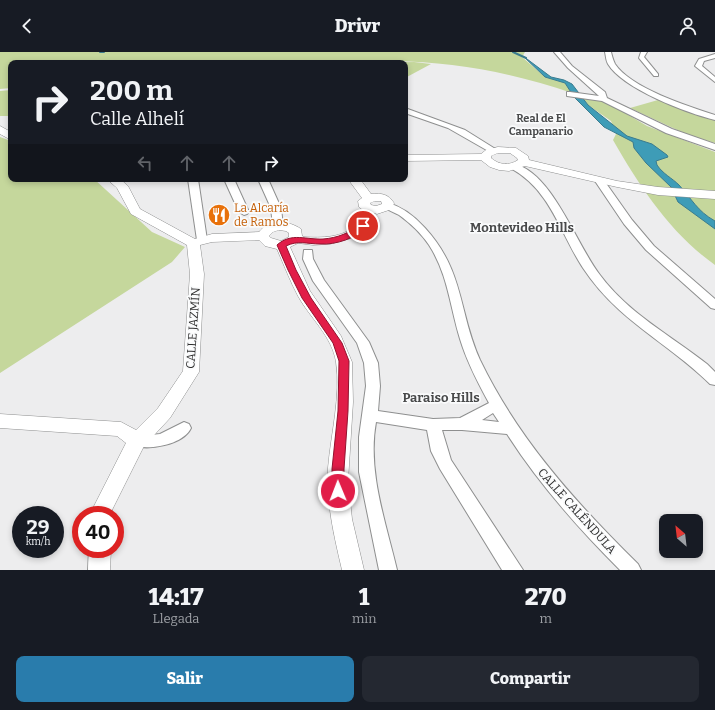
<!DOCTYPE html>
<html lang="es">
<head>
<meta charset="utf-8">
<style>
  body { margin:0; font-family:Bitter,serif; background:#242831; color:#f1f3f6; height:100vh; display:flex; flex-direction:column; font-size:15px; white-space:nowrap }
  * { box-sizing:border-box; margin:0 }
  p { font-size:13px; color:#9ea1a6 }
  .icon { flex:none; width:22px; height:22px; fill:none; stroke:currentColor; stroke-width:2; stroke-linecap:round; stroke-linejoin:round }
  .map { position:relative; height:518px; overflow:hidden }
  .drawer { display:flex; flex-direction:column; background:#171b24; flex:1 }
  .drawer>* { flex:none }
  .top-card { position:absolute; left:8px; top:8px; width:400px; height:122px; border-radius:8px; box-shadow:0 2px 6px #0003; background:#171b24; color:#f1f3f6; overflow:hidden }
  .needle { width:26px; rotate:332deg }
  .fabs { position:absolute; left:659px; top:462px; display:grid; gap:8px }
  .fabs a { display:grid; place-items:center; width:44px; height:44px; border-radius:8px; background:#171b24; box-shadow:0 2px 6px #0003; font-size:20px }
  .speed { position:absolute; left:12px; top:454px; display:flex; gap:8px; font-size:20px; font-weight:700; text-align:center }
  .speed>* { display:grid; place-content:center; width:52px; height:52px; border-radius:50%; background:#171b24; box-shadow:0 2px 6px #0003; line-height:1 }
  .speed small { font-size:10px; font-weight:400 }
  .speed .limit { border:6px solid #d22; background:#fff; color:#111 }
  .pin { position:absolute; display:grid; place-items:center; width:34px; height:34px; color:#fff; margin:-17px; border:2px solid #fff; border-radius:50%; box-shadow:0 1px 4px #0007 }
  .me { position:absolute; width:44px; margin:-22px; rotate:359deg; stroke-linejoin:round; filter:drop-shadow(0 0 3px #0008) }
  .turn { display:flex; align-items:center; gap:14px; height:84px; padding:0 16px; font-size:18px }
  .turn .icon { width:52px; height:52px; stroke-width:2.5 }
  .turn b { display:block; font-size:28px; line-height:34px }
  .lanes { display:flex; align-items:center; height:38px; padding:0 16px; background:#0003; justify-content:center; gap:20px; direction:ltr }
  .lanes .off { opacity:.35 }
  .eta { display:flex; justify-content:space-evenly; align-items:center; height:68px; text-align:center }
  .eta b { font-size:24px; font-weight:800; line-height:28px }
  .primary-button { display:flex; gap:8px; margin-top:auto; padding:8px 16px }
  .primary-button a { flex:1; height:46px; border-radius:8px; background:#297cac; color:#fff; font-size:16px; font-weight:800; line-height:46px; text-align:center }
  .primary-button a+a { background:#242831; color:#f1f3f6 }
  header { display:flex; justify-content:space-between; align-items:center; height:52px; padding:0 16px; background:#171b24; font-size:18px; font-weight:800 }
  .map>svg:first-child { display:block }
  .green { fill:#c5d79c }
  .water { fill:#3e9cb7; stroke:#3a7b8e }
  .lines { fill:none; stroke-linecap:round; stroke-linejoin:round }
  .stream { stroke:#3a7b8e; stroke-width:2 }
  .minor-casing { stroke:#8e8f8f; stroke-width:2 }
  .tertiary-casing { stroke:#8e8f8f; stroke-width:1 }
  .minor { fill:#fff; fill-rule:evenodd }
  .tertiary { fill:#fff; fill-rule:evenodd }
  .route { fill:#e11d48; stroke:#92132f }
  .labels { text-anchor:middle; dominant-baseline:central; stroke-width:3.5; stroke-linejoin:round; paint-order:stroke }
  .far-neighbourhood-label { font-size:11px; font-weight:bold; fill:#494a4b; stroke:#fafbfc }
  .food-label { font-size:12px; fill:#c56008; stroke:#fafbfc; text-anchor:start }
  .street-label { font-size:12px; fill:#2f2f2f; stroke:#fafbfc }
  .neighbourhood-label { font-size:13px; font-weight:bold; fill:#494a4b; stroke:#fafbfc }
</style>
</head>
<body>
<header><svg class="icon" aria-label="back" viewBox="0 0 24 24"><path d="M15 5l-7 7 7 7"/></svg>Drivr<svg class="icon" aria-label="person" viewBox="0 0 24 24"><circle cx="12" cy="8" r="4"/><path d="M4 21q1-7 8-7t8 7"/></svg></header>
<div class="map">
<svg width="715" height="518" viewBox="0 0 715 518">
  <rect width="100%" height="100%" fill="#ededee"/>
  <g class="green">
    <path d="M0 0H525L522 5 545 25 565 31 572 41C515 21 454 10 394 9L11 11V36L0 37Z"/>
    <path d="M414 10 431 12 405 26V11H370Z"/>
    <path d="M11 38V64H0V39Z"/>
    <path d="M581 44 598 45 647 74 715 100V213C670 181 640 135 613 88L616 82 611 69 588 53Z"/>
    <path d="M658 48 715 68V91L688 83 630 56Z"/>
    <path d="M0 85 11 89V127H94L152 180 185 195 172 210 0 321Z"/>
  </g>
  <path class="water" d="M523 4 551 25 564 28 572 32 588 53 627 84 652 92 667 103 668 105 656 109 657 113C663 122 672 126 679 133 692 147 697 159 715 169V177L678 150 671 135 646 111 634 96 633 90 604 75 574 45 565 31 545 25Z"/>
  <g class="lines">
    <g class="stream">
      <path d="M100 0H104"/>
      <path d="M513 0 526 6"/>
    </g>
    <g class="minor-casing">
      <g id="minor">
        <path d="M554 0H560L572 14 605 40 607 46 672 77 715 92V98L666 81 602 49 567 44V40H570L599 44 568 16Z"/>
        <path d="M605 0H611C612 4 613 8 615 12 631 36 687 54 715 63V68C687 61 623 37 608 12 606 9 606 4 605 0Z"/>
        <path d="M641 0H647L644 5 658 22V24H654L639 6Z"/>
        <path d="M715 2V6L704 9 702 14 715 25V30L695 14 699 7Z"/>
        <path d="M405 56 465 78 497 98 496 100H490L448 76 405 61Z"/>
        <path d="M515 112C553 122 577 194 600 223 628 261 670 283 707 312L715 320V333L710 332C666 289 618 269 583 216 560 181 551 139 512 117L511 115Z"/>
        <path d="M600 126 603 127 632 168 654 194 715 247V257L711 256 646 198 624 172 595 129Z"/>
        <path d="M188 127H198L207 188 202 191 197 188Z"/>
        <path d="M224 127H234L249 160 247 162 244 163 239 160Z"/>
        <path d="M258 127H268L281 156 283 174 282 176 278 177 273 174 271 156Z"/>
        <path d="M388 151C403 155 415 165 425 176 465 220 458 259 480 308 518 387 576 451 638 512L641 518H620C578 476 539 432 507 382L462 378H442L451 408 523 518H502L440 417 431 399 427 378 376 370C367 419 386 471 397 518H379L359 420V385L366 334 364 311 357 291 313 229 303 207 304 198H312L313 207 324 228 369 290 378 311 380 334 378 359 433 367 460 366 489 351C478 331 467 310 460 287 450 255 448 222 429 193 421 181 410 171 399 163 394 160 387 158 383 154L385 152ZM493 361 499 370 482 368Z"/>
        <path d="M184 370 189 372 191 376C183 393 148 399 132 393L130 389 132 385 160 382Z"/>
      </g>
    </g>
    <g class="tertiary-casing">
      <g id="tertiary">
        <path d="M0 74 11 80V88L0 82Z"/>
        <path d="M498 95 516 96 528 104 529 108 617 129 658 135 715 139V147L658 143 617 135 525 114 509 119 499 118 490 115 481 108 405 109V103L481 102 486 98ZM498 101H510L517 106 518 108C509 114 499 113 491 106V104Z"/>
        <path d="M107 127H120L128 134 140 157 195 187 212 182 259 180C269 167 288 168 301 177L302 184 304 185C321 186 343 186 356 173 360 170 361 162 363 158L359 155 358 149 362 146 348 127H360L371 142C382 141 388 142 394 151L392 157 377 162 374 161 367 177 352 186 330 192 313 193 298 191 290 195 310 239 341 284 352 310 353 350 348 429 352 467 364 518H342C334 484 326 450 328 416 331 381 341 344 336 310 332 284 310 266 298 244 290 229 284 213 277 197L265 194 259 188 212 190 200 193 204 222 199 320 170 366 144 394 112 458V463H92V458L126 391 117 384 0 376V362L121 370 136 378 158 356 183 319 190 222 187 193 131 162 117 136ZM375 149H381L382 152 376 154 371 153 370 151ZM279 178 286 179 289 181V185L281 189 271 186 269 184 273 180Z"/>
        <path d="M89 497H111L110 518H88Z"/>
      </g>
    </g>
    <use href="#minor" class="minor"/>
    <use href="#tertiary" class="tertiary"/>
  </g>
  <path class="route" d="M360 172 367 174C357 186 336 193 320 192 307 192 298 188 286 194L296 218 311 246 342 291 349 309 348 359 344 417V439L343 443 338 445 334 443 332 439V417L338 359 339 309 333 291 302 246 288 218 277 193C291 180 307 188 323 187 337 186 350 181 360 172Z"/>
  <defs>
    <g id="restaurant-disc" transform="scale(1.15)"><circle r="9.5" fill="#e8710a" stroke="#fafbfc"/><path d="M-5-6h1v4h1v-4h1v4h1v-4h1v5L-1.5 .5V6h-2V.5L-5-1ZM5-6V6H3V1.5H1.5Q1.5-4 5-6Z" fill="#fff"/></g>
  </defs>
  <g fill-rule="evenodd">
    <use href="#restaurant-disc" x="219" y="163"/>
  </g>
  <g class="labels">
    <g class="far-neighbourhood-label">
      <text x="541" y="66">Real de El<tspan x="541" dy="13">Campanario</tspan></text>
    </g>
    <g class="food-label">
      <text x="234" y="156">La Alcaría<tspan x="234" dy="14">de Ramos</tspan></text>
    </g>
    <g class="street-label">
      <text transform="translate(193 276) rotate(-86)">CALLE JAZMÍN</text>
      <text transform="translate(577 459) rotate(48)">CALLE CALÉNDULA</text>
    </g>
    <g class="neighbourhood-label">
      <text x="522" y="175">Montevideo Hills</text>
      <text x="441" y="345">Paraiso Hills</text>
    </g>
  </g>
</svg>
<div class="fabs">
<a><svg class="needle" viewBox="-14 -14 28 28"><path d="M0-13l5 13h-10z" fill="#e53935"/><path d="M0 13l5-13h-10z" fill="#9ea1a6"/></svg></a>
</div>
<div class="speed"><div>29<small>km/h</small></div><div class="limit">40</div></div>
<div class="pin" style="left:363px;top:174px;background:#d93025"><svg class="icon" aria-label="arrive" viewBox="0 0 24 24"><path d="M6 21V4h12l-3 4 3 4H6"/></svg></div>
<svg class="me" style="left:338px;top:439px" viewBox="-20 -20 40 40"><circle r="17" fill="#e11d48" stroke="#fff" stroke-width="3"/><path d="M0-11L8 9 0 5-8 9z" fill="#fff"/></svg>
<div class="top-card">
<div class="turn"><svg class="icon" aria-label="right" viewBox="0 0 24 24"><path d="M7 20v-9h11M14 6l5 5-5 5"/></svg><div><b>200 m</b>Calle Alhelí</div></div>
<div class="lanes"><svg class="icon off" aria-label="left" viewBox="0 0 24 24"><path d="M17 20v-9H6M10 6l-5 5 5 5"/></svg><svg class="icon off" aria-label="ahead" viewBox="0 0 24 24"><path d="M12 20V5M6 11l6-6 6 6"/></svg><svg class="icon off" aria-label="ahead" viewBox="0 0 24 24"><path d="M12 20V5M6 11l6-6 6 6"/></svg><svg class="icon" aria-label="right" viewBox="0 0 24 24"><path d="M7 20v-9h11M14 6l5 5-5 5"/></svg></div>
</div>
</div>
<section class="drawer">
<div class="eta">
<div><b>14:17</b><p>Llegada</p></div>
<div><b>1</b><p>min</p></div>
<div><b>270</b><p>m</p></div>
</div>
<div class="primary-button"><a>Salir</a><a>Compartir</a></div>
</section>
</body>
</html>
